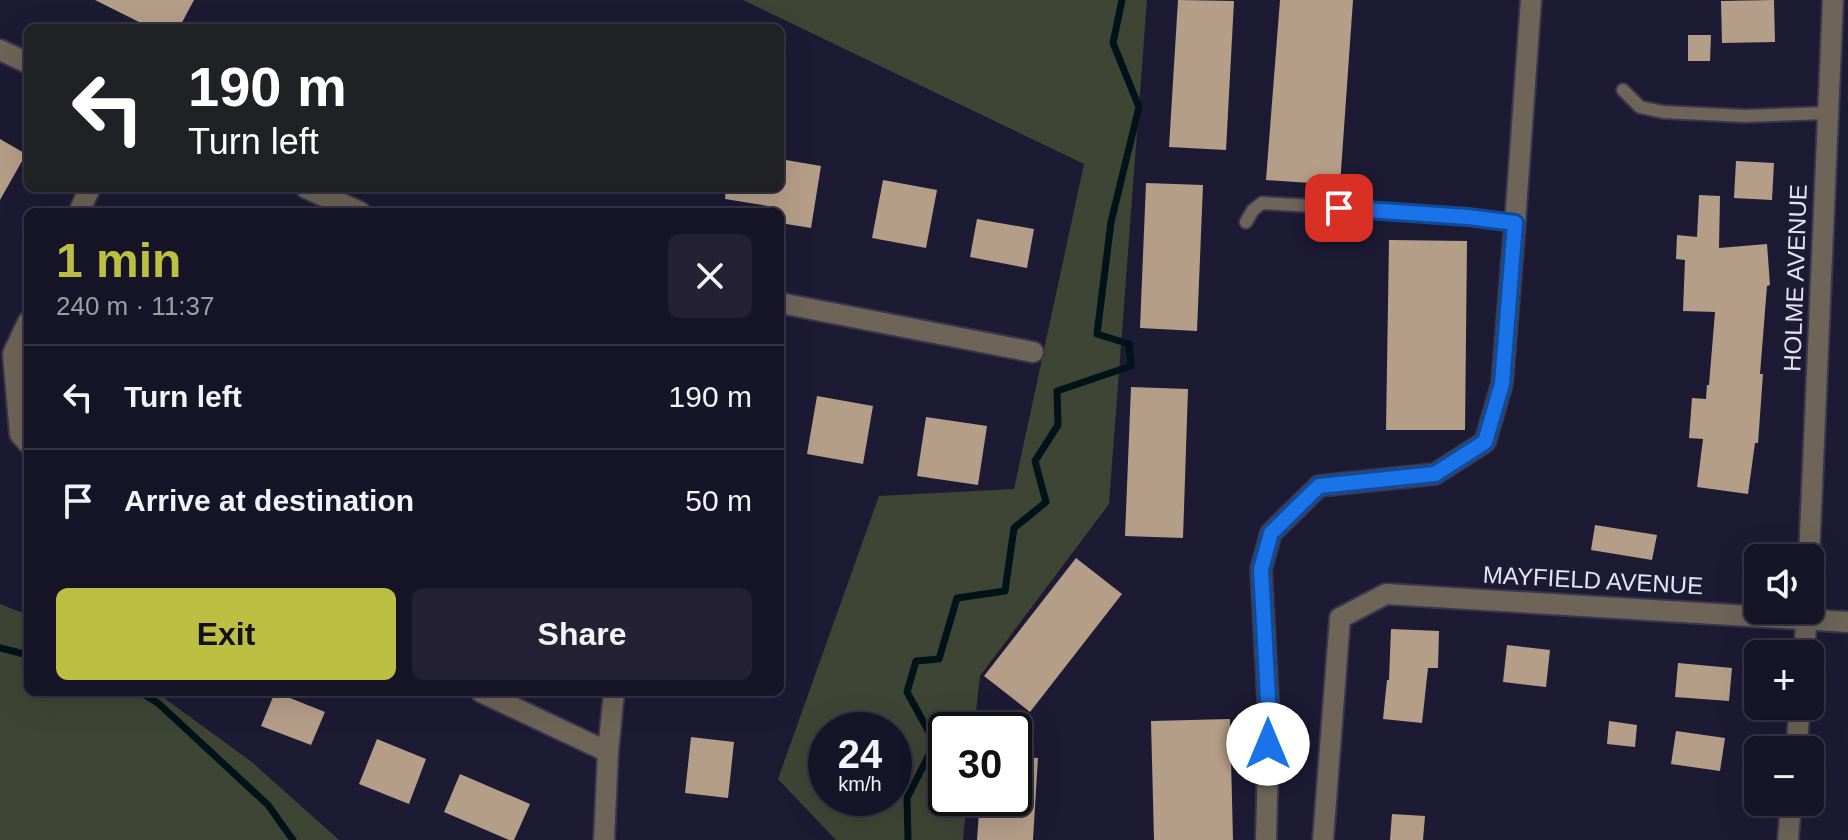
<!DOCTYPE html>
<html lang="en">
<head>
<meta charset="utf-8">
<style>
  body { margin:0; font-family:Arial,sans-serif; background:#232133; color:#f1f3f6; height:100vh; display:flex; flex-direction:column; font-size:30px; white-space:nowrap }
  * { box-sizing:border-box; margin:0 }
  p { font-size:26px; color:#9e9ea7 }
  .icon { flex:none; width:44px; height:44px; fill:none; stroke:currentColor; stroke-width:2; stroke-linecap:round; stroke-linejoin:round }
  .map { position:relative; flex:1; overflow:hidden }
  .drawer { position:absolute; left:24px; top:208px; width:760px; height:488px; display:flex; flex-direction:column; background:#161427; border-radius:12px; box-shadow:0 8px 32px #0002,0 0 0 2px #353344 }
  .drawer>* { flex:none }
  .guide { position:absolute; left:24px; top:24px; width:760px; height:168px; border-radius:12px; box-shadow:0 8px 32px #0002,0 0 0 2px #353344; background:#202124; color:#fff; overflow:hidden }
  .buttons { position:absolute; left:1744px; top:544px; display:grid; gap:16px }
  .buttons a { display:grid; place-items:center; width:80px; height:80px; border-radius:12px; background:#161427; box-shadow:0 8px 32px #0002,0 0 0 2px #353344; font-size:40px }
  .speed { position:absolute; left:808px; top:712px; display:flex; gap:16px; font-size:40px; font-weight:700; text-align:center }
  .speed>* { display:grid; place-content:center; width:104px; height:104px; border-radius:50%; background:#161427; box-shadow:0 8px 32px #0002,0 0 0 2px #353344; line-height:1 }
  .speed small { font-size:20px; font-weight:400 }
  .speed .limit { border:4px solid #111; border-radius:12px; background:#fff; color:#111 }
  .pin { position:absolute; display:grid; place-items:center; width:68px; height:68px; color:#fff; margin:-34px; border-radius:16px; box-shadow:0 4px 12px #0006 }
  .me { position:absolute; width:88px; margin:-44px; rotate:0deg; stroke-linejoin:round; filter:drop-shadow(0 0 6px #0008) }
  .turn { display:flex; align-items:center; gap:28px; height:168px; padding:0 32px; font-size:36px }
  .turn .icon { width:104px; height:104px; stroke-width:2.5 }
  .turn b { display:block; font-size:56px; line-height:68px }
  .round { display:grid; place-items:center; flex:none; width:84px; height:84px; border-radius:12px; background:#232133 }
  .head { display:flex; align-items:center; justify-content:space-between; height:136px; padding:0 32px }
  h1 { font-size:48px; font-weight:700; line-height:60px; color:#bdbf43 }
  .cta { display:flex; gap:16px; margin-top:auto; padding:16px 32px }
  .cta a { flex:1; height:92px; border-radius:12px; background:#bdbf43; color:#111; font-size:32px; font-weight:700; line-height:92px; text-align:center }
  .cta a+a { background:#232133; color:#f1f3f6 }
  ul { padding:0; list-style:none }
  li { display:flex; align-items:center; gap:24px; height:104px; padding:0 32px; border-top:2px solid #353344 }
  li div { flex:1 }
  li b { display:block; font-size:30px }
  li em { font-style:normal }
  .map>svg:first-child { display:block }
  .green { fill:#3f4535; fill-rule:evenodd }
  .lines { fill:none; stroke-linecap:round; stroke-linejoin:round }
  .stream { stroke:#001318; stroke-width:7 }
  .building { fill:#b59e88 }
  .lane-casing { stroke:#39374f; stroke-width:16 }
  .street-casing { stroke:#39374f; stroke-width:24 }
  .lane { stroke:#6e6458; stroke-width:12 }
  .street { stroke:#6e6458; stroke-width:20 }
  .route-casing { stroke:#114b97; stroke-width:20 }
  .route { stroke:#1a73e8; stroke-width:14 }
  .labels { text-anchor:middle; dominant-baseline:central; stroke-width:8; stroke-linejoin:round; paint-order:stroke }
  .street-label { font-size:24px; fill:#e3e3f4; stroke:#1d1b34 }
</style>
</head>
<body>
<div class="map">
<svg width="1848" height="840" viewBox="0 0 1848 840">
  <rect width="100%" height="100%" fill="#1d1b34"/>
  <g class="green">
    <path d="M743 0H1147L1109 504 980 676 974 730H946V798H967L963 840H836L778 779 879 496 1014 489 1084 164ZM826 730H894V798H826Z"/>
    <path d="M0 604 28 615V692H156L253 763 339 840H0Z"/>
  </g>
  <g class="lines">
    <g class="stream">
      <path d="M0 648 28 655"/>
      <path d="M140 692 158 703 268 805 293 840"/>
      <path d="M908 840 907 798 935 743 907 692 916 661 939 659 957 598 1005 591 1014 528 1046 502 1035 461 1058 425 1057 391 1131 366 1129 344 1097 334 1111 222 1139 107 1113 43 1122 0"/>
    </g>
  </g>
  <g class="building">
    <path d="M95 0H194L179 28H151Z"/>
    <path d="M1178 0 1234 1 1226 150 1169 147Z"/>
    <path d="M1280 0H1353L1340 185 1266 180Z"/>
    <path d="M1774 0 1775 42 1722 43 1721 1Z"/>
    <path d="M1688 35H1711L1710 61H1688Z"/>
    <path d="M0 139 26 154 0 200Z"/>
    <path d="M780 159 821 166 811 228 780 223V212H773L774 207 725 199 726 188H780Z"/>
    <path d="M1736 161 1774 163 1772 200 1734 198Z"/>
    <path d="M883 180 937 190 926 248 872 238Z"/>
    <path d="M1146 183 1203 185 1197 331 1140 328Z"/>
    <path d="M1699 195 1720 196 1719 248 1767 244 1770 285 1767 286 1760 374H1763L1758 443H1755L1748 494 1697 487 1703 439 1689 438 1692 398 1706 399 1707 385H1709L1715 312 1683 311 1685 260 1676 259 1677 235 1697 237Z"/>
    <path d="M977 219 1034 229 1027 268 970 257Z"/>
    <path d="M1389 240 1467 241 1465 430H1386Z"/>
    <path d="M1131 387 1188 389 1183 538 1125 536Z"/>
    <path d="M817 396 873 406 863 464 807 454Z"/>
    <path d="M926 417 987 426 978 485 917 476Z"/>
    <path d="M1595 525 1657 535 1652 560 1591 550Z"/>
    <path d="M1076 558 1122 594 1030 712 984 676Z"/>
    <path d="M1391 629 1439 631 1438 668H1428L1422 723 1383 719 1387 680H1389Z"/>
    <path d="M1507 645 1550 650 1546 687 1503 682Z"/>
    <path d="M1678 663 1732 668 1729 701 1675 697Z"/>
    <path d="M275 692 325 712 311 745 261 726Z"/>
    <path d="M1230 719 1233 840H1154L1151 721Z"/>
    <path d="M1609 721 1637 725 1635 747 1607 744Z"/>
    <path d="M1676 731 1725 738 1720 771 1671 764Z"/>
    <path d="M691 737 734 742 728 798 685 793Z"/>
    <path d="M377 739 426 759 409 804 359 784Z"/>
    <path d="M1014 757 1038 758 1033 840H977L980 798H1014Z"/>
    <path d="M460 774 530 804 514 840H509L444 812Z"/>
    <path d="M1392 814 1425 816 1423 840H1390Z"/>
  </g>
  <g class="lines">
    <g class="lane-casing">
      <g id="lane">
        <path d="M1623 90 1640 107 1663 112 1746 116 1828 113"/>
        <path d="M1246 222 1253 210 1262 203C1347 208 1431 212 1515 223"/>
      </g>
    </g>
    <g class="street-casing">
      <g id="street">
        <path d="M0 50 28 63"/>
        <path d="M306 188 360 212"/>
        <path d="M79 212 90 188"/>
        <path d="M780 303 1033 352"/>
        <path d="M28 322 13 354 20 434 28 443"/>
        <path d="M1809 558 1833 0"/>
        <path d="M1804 654 1807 610"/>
        <path d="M481 692 608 752"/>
        <path d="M1796 750 1800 706"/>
        <path d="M604 840 608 752 614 692"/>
        <path d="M1266 840 1269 718 1261 569 1271 533 1319 486 1435 474 1485 442 1502 384 1515 223 1531 0"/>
        <path d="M1323 840 1340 618 1386 594 1848 622"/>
        <path d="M1788 840 1791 802"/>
      </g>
    </g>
    <use href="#lane" class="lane"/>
    <use href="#street" class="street"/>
  </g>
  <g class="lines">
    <g class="route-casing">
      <path id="route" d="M1268 744 1269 718 1261 569 1271 533 1319 486 1435 474 1485 442 1502 384 1515 223 1468 217 1339 208"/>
    </g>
    <use href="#route" class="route"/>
  </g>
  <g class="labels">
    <g class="street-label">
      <text transform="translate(1795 278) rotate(-88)">HOLME AVENUE</text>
      <text transform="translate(1593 580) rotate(3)">MAYFIELD AVENUE</text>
    </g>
  </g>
</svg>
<div class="buttons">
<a><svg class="icon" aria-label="sound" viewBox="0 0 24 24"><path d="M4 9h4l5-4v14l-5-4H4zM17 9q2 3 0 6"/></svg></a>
<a>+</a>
<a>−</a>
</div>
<div class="speed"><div>24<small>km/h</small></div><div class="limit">30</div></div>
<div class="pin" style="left:1339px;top:208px;background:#d93025"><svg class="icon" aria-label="arrive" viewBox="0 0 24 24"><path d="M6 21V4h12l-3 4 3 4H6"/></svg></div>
<svg class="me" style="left:1268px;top:744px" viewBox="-20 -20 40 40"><circle r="19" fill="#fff"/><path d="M0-13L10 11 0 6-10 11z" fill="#1a73e8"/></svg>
<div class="guide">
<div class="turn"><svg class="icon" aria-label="left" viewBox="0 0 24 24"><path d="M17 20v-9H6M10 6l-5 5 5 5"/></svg><div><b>190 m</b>Turn left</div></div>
</div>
<section class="drawer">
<div class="head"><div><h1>1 min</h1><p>240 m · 11:37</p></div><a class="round"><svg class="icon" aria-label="close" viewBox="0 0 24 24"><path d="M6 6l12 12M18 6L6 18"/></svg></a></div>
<ul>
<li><svg class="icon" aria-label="left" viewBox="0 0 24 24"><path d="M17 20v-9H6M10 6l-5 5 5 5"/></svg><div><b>Turn left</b></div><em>190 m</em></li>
<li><svg class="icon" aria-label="arrive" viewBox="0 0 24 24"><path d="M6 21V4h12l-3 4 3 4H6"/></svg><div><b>Arrive at destination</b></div><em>50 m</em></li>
</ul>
<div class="cta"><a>Exit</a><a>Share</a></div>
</section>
</div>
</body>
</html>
